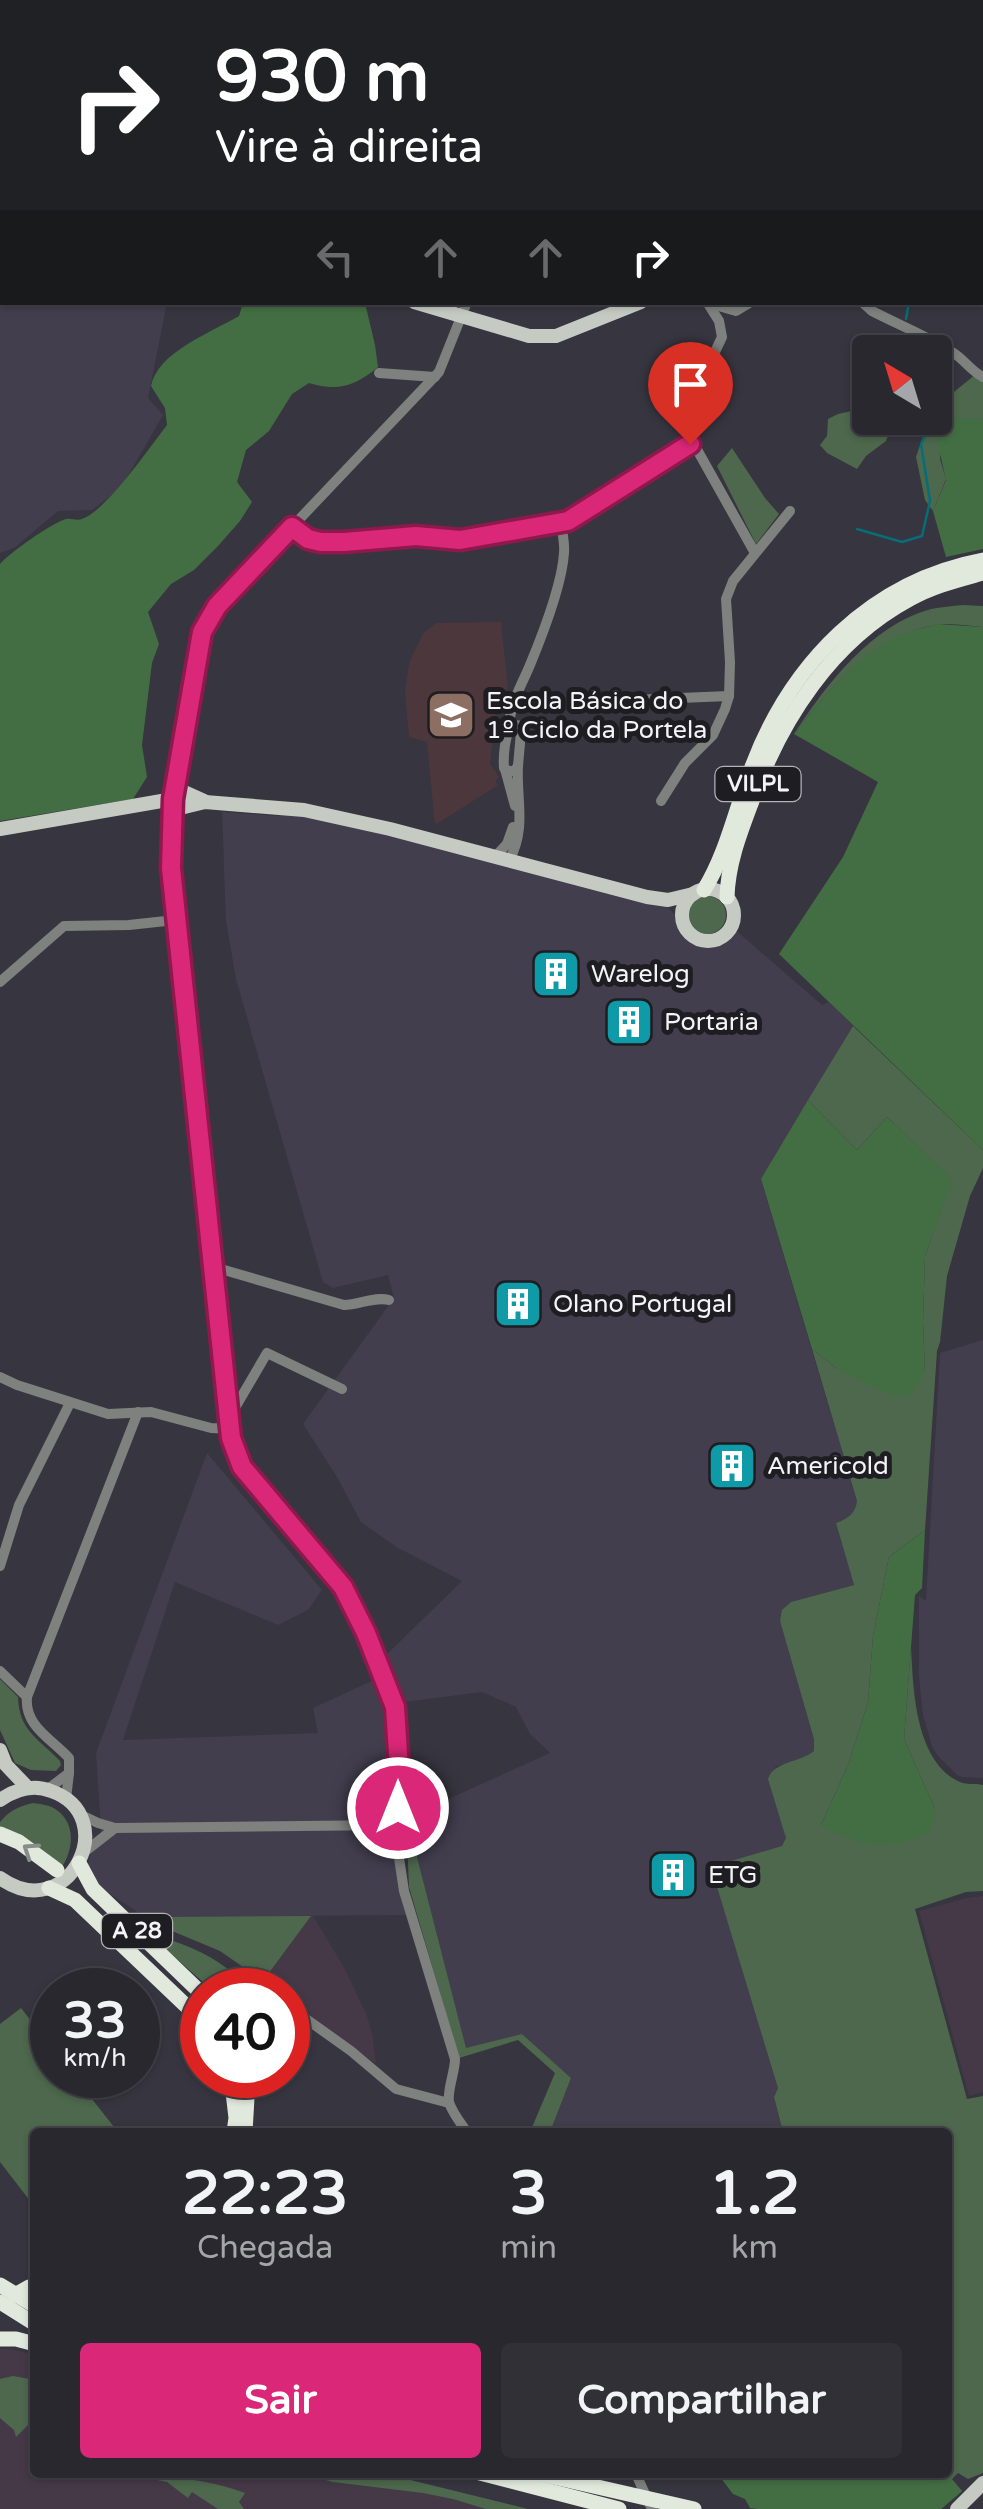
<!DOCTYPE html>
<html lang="pt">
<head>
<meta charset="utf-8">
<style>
  body { margin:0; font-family:"Varela Round",sans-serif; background:#313037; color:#f1f3f6; height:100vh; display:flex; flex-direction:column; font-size:38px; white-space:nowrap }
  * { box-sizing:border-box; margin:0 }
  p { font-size:32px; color:#a5a6aa }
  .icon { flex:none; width:55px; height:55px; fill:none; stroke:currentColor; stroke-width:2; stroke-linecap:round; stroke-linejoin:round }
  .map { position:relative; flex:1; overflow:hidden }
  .sheet { position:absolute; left:30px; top:2128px; width:922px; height:350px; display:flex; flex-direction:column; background:#29282f; border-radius:10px; box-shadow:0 2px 8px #0004,0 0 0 2px #45444b }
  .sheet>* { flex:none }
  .banner { position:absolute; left:0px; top:0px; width:985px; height:305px; box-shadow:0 2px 8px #0004,0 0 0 2px #45444b; background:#202124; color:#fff; overflow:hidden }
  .needle { width:65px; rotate:322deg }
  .fabs { position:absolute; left:852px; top:335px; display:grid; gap:20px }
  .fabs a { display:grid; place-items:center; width:100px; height:100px; border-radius:10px; background:#29282f; box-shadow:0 2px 8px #0004,0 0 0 2px #45444b; font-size:50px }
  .speed { position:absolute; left:30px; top:1968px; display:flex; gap:20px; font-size:50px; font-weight:700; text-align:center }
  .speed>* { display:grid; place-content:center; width:130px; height:130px; border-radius:50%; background:#29282f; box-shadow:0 2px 8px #0004,0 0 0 2px #45444b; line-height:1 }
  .speed small { font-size:25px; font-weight:400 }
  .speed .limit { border:15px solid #d22; background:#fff; color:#111 }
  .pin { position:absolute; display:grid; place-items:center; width:85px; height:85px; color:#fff; margin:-102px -42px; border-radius:50% 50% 50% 0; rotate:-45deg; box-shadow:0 0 10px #0007 }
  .pin .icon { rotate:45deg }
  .me { position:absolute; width:110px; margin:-55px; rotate:0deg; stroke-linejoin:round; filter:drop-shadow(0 0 8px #0008) }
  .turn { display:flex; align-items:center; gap:35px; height:210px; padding:0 50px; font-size:45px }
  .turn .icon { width:130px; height:130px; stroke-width:2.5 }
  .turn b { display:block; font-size:70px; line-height:85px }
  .lanes { display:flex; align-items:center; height:95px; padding:0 50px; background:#0003; justify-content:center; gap:50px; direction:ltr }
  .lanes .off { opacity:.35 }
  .eta { display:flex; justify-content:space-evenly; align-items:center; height:170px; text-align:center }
  .eta b { font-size:60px; font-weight:700; line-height:70px }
  .cta { display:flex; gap:20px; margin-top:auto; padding:20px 50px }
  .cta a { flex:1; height:115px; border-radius:10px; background:#db2777; color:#fff; font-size:40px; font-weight:700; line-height:115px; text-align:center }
  .cta a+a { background:#313037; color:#f1f3f6 }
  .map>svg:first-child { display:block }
  .commercial { fill:#453948 }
  .built { fill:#423e4e }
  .education { fill:#4c383c }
  .green { fill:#4d684d }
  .forest { fill:#436e43 }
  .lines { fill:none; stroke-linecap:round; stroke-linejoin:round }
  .stream { stroke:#066e78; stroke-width:2.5 }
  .minor { stroke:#7e817d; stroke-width:10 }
  .major { stroke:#c5cbc2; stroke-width:14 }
  .highway { stroke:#e1e9dd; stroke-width:15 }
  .oneway { stroke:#898d89 }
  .route-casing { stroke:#8e194d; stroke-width:25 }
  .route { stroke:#db2777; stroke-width:18 }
  .labels { text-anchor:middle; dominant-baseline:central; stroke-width:10; stroke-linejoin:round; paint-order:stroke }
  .shield { fill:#1e1d22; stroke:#b4b3b8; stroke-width:2.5 }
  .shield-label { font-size:22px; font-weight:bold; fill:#f4f3f9 }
  .poi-label { font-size:25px; fill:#f4f3f9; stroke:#1e1d22; text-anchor:start }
</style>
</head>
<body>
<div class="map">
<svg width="983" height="2509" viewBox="0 0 983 2509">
  <rect width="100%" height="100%" fill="#37353f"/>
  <g class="commercial">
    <path d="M983 1896V2092L969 2096 919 1911 967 1898Z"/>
    <path d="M311 1916H313L345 1969 367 2016 372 2033 376 2064 288 1999V1990H275L263 1981Z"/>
    <path d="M0 2349H11L35 2355V2472L382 2473 528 2509H0Z"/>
  </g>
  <g class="built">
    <path d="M0 248H2V302L167 303 148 398 163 415 121 488 92 510 58 511 14 548 0 553Z"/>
    <path d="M304 810 666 906 683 922 689 933 700 940 718 939 732 927 822 1005 829 1002 853 1026 761 1180 857 1501 855 1511 846 1519 836 1523 854 1585 791 1602 780 1621 814 1738V1751L804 1759 775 1767 786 1838 782 1846 778 2088 774 2097 783 2132H550L571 2078 522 2034 466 2049 417 1857 421 1834 437 1833 435 1805 550 1753 530 1734 516 1707 482 1692 404 1702 386 1655 462 1581 398 1548 361 1522 337 1477 303 1424 394 1298 388 1275 333 1288 323 1282 236 979 226 921 222 812 278 816Z"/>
    <path d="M983 1340V1778L962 1777 957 1775 938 1756 932 1746 923 1715 919 1677V1596L926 1601 940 1353Z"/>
    <path d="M207 1453 322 1590 308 1610 278 1625 175 1582 123 1740 318 1733 313 1708 376 1679 400 1703 407 1812 394 1825 412 1915 145 1917 92 1882 87 1867 91 1853 102 1843 96 1753Z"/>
  </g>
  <path class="education" d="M501 622 508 689 498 690 490 764 499 777 495 781 498 785 435 825 427 742 409 737 405 693 409 663 423 634 436 623Z"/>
  <g class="green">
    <path d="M976 374 983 377V419H944L940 459 946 479 933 511 925 500 916 457 929 418H935V389L942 396H949Z"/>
    <path d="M870 407V418H895L886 441 866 456 857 469 827 453 820 445 827 436 828 419 838 414Z"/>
    <path d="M732 448 765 498 779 514 756 544 717 466Z"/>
    <path d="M963 605 983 606V627C968 626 950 622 935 625 873 636 831 687 794 734 826 685 871 625 931 609 941 607 952 606 963 605Z"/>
    <circle cx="707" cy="915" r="19"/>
    <path d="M853 1026 983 1150V1168L970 1196 947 1276 940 1342 937 1351 925 1530 889 1557 873 1636 868 1702 848 1765 821 1825 935 1809 904 1739 911 1646C913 1688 915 1762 960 1782 967 1785 975 1783 983 1785V1891L966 1892 915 1909 967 2099 983 2096V2473L968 2479 958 2473 952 2479 962 2491 941 2509 828 2473 948 2472V2132H783L774 2097 778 2088 711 1867 782 1846 786 1838 768 1779C774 1761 799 1763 814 1751V1739L780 1621 782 1610 791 1602 854 1585 836 1523C849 1518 855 1514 857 1501L812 1349 837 1369 925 1373 923 1322 925 1256 952 1180 887 1117 857 1150 808 1100Z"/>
    <path d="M0 1679 18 1697C19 1731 39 1739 60 1761L61 1765 56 1771 31 1770 15 1763 0 1730Z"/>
    <path d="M33 1803C41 1804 51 1805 58 1811 76 1825 73 1850 62 1867 43 1850 24 1836 0 1827V1822C9 1811 19 1806 33 1803Z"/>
    <path d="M420 1839 417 1857 466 2048 522 2034 571 2078 550 2132H530L555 2073 518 2040 459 2058 409 1887 407 1840Z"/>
    <path d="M311 1916 263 1981 220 1951 172 1931 145 1917Z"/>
    <path d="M165 1938C192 1947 213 1956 235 1975L224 1990H212L161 1945Z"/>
    <path d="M21 2008 52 2048V2075H73L118 2132H35L34 2206 0 2162V2024Z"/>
    <path d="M13 2376 35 2380V2418L16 2437 14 2430 0 2418V2379Z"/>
    <path d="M148 2473C163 2472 174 2477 188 2479 208 2482 226 2486 245 2493L239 2502 244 2509H218L192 2492 188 2498 167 2482 148 2478Z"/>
    <path d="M301 2473H382L528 2509H486L453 2499 423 2493 333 2482Z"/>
  </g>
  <g class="forest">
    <path d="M0 0H208L210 2H2V232L0 234Z"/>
    <path d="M243 303H365L375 345 378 367C355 386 338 392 309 383L292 394 269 431 246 450 237 482 252 502 240 521 218 546 194 570 171 584 148 612 159 644 152 663 142 745 147 777 133 799 0 821V564C8 554 53 522 66 519 71 518 77 521 82 519 106 511 150 447 167 425L165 408 151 386C158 352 210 333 239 316Z"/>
    <path d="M944 419H983V549L946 557 933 511 946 480 936 436Z"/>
    <path d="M938 624 983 627V1150L779 954 843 857 878 782 794 734C822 699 852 660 892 639 906 631 923 628 938 624Z"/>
    <path d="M808 1100 857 1150 887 1117 953 1180 925 1256 923 1322 925 1373 909 1397 883 1392 837 1369 812 1349 761 1179Z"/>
    <path d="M925 1530 922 1588 915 1595 904 1739 935 1809C935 1830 927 1836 907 1841 872 1850 851 1841 821 1825L848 1765 868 1702 873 1636 889 1557Z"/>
    <path d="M717 2473H804L820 2479 828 2473H945L962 2491 941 2509H757L750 2508 745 2499 733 2494Z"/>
  </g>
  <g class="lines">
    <g class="stream">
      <path d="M982 245 983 244"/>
      <path d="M906 319 909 302"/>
      <path d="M902 352 904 337"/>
      <path d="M935 392V415"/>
      <path d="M857 529 902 542 922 536 930 501 921 444 934 418"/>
    </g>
    <g class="minor">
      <path d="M434 0 435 2"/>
      <path d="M857 0 858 2"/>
      <path d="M245 2 246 0"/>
      <path d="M615 2 616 0"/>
      <path d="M982 35 983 36"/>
      <path d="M0 211 2 210"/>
      <path d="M862 302 872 311C899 325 927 336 952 352 964 359 971 371 983 377"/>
      <path d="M708 303 736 311 751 302"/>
      <path d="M379 373 435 377"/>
      <path d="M690 444 695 446 755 553"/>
      <path d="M292 527 309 539 321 541 344 542 415 535 460 540 568 521 690 444 714 354 722 337 719 321 707 302"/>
      <path d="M631 700 729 696"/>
      <path d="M515 725 521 726V732L518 766 514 771H509L504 768C503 756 505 738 510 727Z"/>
      <path d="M508 731C511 701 519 691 530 665 542 636 562 584 564 553 565 543 562 532 561 522"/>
      <path d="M505 769 515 806"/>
      <path d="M661 801 685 763 713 735 725 709 729 696 730 662 726 599 733 581 790 511"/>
      <path d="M494 858 507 844 513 827"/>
      <path d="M509 861C527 827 516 800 518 765"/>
      <path d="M0 982 64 926 129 925 175 920"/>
      <path d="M214 1267 344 1305C359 1305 375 1296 389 1300"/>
      <path d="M0 1377 17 1385 108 1414 151 1412 211 1428 230 1429"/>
      <path d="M229 1418 267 1353 342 1389"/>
      <path d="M0 1566 19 1505 70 1403"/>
      <path d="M0 1671 27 1697"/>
      <path d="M69 1773V1758C52 1739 24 1726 27 1697L138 1412"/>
      <path d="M48 1789 69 1773 66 1799"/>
      <path d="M79 1814 98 1823 115 1828 394 1825"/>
      <path d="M83 1853 115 1828"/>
      <path d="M288 2006 351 2051 396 2089 449 2103"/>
      <path d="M467 2132C461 2124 452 2112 449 2102 447 2090 455 2072 455 2059L404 1891 394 1825 400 1785 395 1707 366 1633 343 1587 241 1467 231 1438 175 920 171 868 173 799 202 632 217 606 439 372 467 302"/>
      <path d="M635 2472 652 2509"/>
    </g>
    <g class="major">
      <path d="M982 71H983"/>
      <path d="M0 230H2"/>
      <path d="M414 302 529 336H556L641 302"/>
      <path d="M175 788 204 801"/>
      <path d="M172 810 205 802 304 810 390 829 647 897 668 900 693 894"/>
      <path d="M0 829 173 799"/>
      <circle cx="708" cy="915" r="26"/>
      <path d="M0 1750 6 1765 28 1788"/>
      <path d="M0 1800C16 1789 33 1784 51 1791 123 1816 69 1927 0 1878"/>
      <path d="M957 2509 983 2483"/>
    </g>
    <g class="highway">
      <path d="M704 890C727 853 736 807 752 767 791 663 871 581 983 560"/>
      <path d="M727 897C728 863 740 833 752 801 781 719 832 641 910 599 933 586 958 580 983 573"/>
      <path d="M0 1834 19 1842 57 1870"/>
      <path d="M79 1863 93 1889 202 1994"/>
      <path d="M49 1888 75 1900 202 2021"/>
      <path d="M231 2075 236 2118 234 2132"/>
      <path d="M245 2132 247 2098 245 2075"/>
      <path d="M0 2285 35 2306"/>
      <path d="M15 2295 29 2287 35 2290"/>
      <path d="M0 2302 35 2324"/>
      <path d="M0 2339H16L35 2344"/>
      <path d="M476 2472 619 2509"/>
      <path d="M532 2472 694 2509"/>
    </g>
  </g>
  <defs><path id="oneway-chevron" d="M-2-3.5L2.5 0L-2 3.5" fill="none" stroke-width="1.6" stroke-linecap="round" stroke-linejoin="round" transform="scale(2.5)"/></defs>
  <use class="oneway" href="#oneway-chevron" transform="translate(30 1850) rotate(-146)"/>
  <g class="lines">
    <g class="route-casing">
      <path id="route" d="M398 1808 400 1784 395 1707 366 1633 343 1587 242 1467 231 1438 171 868 173 799 202 632 217 606 292 527 308 539 321 542H344L416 536 460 540 568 521 690 444"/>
    </g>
    <use href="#route" class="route"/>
  </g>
  <defs>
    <g id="school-square" transform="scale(2.5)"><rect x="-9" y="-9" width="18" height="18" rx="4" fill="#8d6e63" stroke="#1e1d22"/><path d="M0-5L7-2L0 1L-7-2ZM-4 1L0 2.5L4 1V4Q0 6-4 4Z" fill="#fff"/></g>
    <g id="building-square" transform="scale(2.5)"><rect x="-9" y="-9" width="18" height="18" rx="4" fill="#0f9aa8" stroke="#1e1d22"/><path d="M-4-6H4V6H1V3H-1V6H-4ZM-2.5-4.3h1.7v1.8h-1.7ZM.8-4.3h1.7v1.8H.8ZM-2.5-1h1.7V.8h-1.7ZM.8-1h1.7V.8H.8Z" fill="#fff"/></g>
  </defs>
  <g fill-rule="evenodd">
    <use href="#school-square" x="451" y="715"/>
    <use href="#building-square" x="556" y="974"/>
    <use href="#building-square" x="629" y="1022"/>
    <use href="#building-square" x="518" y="1304"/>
    <use href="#building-square" x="732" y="1466"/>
    <use href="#building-square" x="673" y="1875"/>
  </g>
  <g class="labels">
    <g class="shield">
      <rect x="715.5" y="767" width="85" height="34" rx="8"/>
      <rect x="102" y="1914" width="70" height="34" rx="8"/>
    </g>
    <g class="shield-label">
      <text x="758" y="784">VILPL</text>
      <text x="137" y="1931">A 28</text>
    </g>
    <g class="poi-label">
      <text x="486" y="701">Escola Básica do<tspan x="486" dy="29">1º Ciclo da Portela</tspan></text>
      <text x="591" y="974">Warelog</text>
      <text x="664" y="1022">Portaria</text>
      <text x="553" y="1304">Olano Portugal</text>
      <text x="767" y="1466">Americold</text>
      <text x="708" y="1875">ETG</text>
    </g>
  </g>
</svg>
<div class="fabs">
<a><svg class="needle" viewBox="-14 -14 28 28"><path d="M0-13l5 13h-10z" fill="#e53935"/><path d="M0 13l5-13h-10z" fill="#a5a6aa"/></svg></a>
</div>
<div class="speed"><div>33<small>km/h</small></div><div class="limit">40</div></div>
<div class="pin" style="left:690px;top:444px;background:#d93025"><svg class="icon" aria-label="arrive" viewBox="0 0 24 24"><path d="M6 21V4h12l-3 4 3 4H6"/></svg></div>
<svg class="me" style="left:398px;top:1808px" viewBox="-20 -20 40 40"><circle r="17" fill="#db2777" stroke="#fff" stroke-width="3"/><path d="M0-11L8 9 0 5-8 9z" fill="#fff"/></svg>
<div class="banner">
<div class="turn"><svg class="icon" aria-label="right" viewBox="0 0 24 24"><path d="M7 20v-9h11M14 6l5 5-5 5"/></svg><div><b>930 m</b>Vire à direita</div></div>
<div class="lanes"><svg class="icon off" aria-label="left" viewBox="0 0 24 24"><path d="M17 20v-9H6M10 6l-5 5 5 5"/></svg><svg class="icon off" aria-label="ahead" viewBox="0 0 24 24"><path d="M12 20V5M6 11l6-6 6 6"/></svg><svg class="icon off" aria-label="ahead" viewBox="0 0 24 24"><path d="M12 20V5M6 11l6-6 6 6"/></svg><svg class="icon" aria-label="right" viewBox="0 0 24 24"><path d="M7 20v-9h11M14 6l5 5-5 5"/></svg></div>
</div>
<section class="sheet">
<div class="eta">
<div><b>22:23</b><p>Chegada</p></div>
<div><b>3</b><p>min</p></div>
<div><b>1.2</b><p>km</p></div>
</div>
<div class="cta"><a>Sair</a><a>Compartilhar</a></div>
</section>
</div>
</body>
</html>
